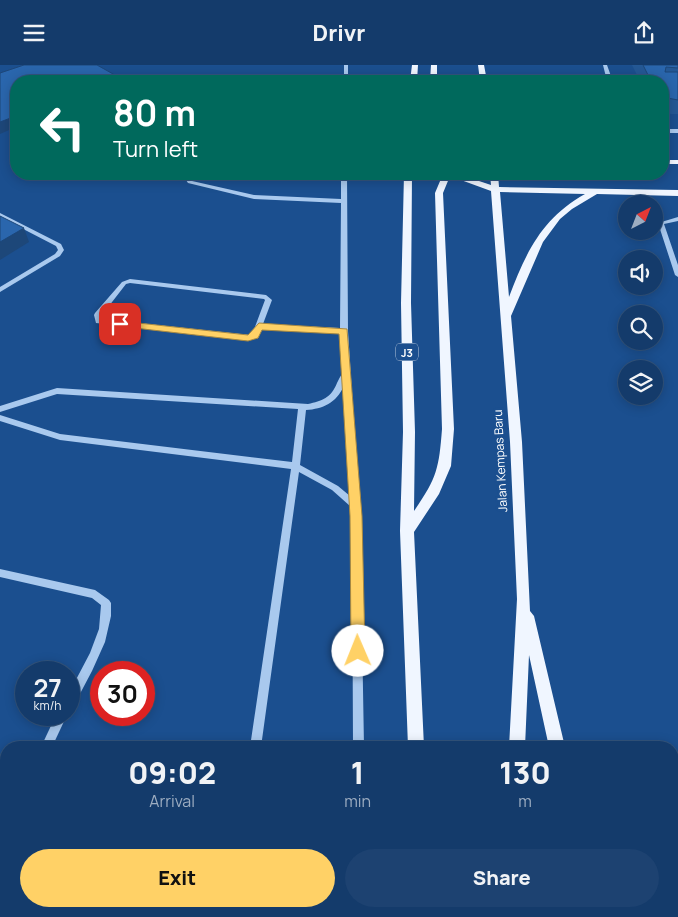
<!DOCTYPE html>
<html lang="en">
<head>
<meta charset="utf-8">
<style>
  body { margin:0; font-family:Manrope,sans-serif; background:#1d4271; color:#f1f3f6; height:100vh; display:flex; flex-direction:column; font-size:19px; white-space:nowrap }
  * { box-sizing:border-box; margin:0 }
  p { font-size:16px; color:#9dadc1 }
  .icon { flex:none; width:28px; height:28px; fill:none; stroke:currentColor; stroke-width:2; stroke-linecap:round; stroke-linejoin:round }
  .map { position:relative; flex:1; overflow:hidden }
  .sheet { position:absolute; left:0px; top:676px; width:679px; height:176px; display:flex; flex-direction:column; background:#143b6b; border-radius:20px 20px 0 0; box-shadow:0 2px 12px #0003,0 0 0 1px #33557e }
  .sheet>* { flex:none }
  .top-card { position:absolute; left:10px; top:10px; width:659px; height:105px; border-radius:20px; box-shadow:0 2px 12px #0003,0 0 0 1px #33557e; background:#00695c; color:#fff; overflow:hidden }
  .needle { width:32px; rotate:42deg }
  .tools { position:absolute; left:618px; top:130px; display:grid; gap:10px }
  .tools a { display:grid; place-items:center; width:45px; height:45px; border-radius:50%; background:#143b6b; box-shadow:0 2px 12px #0003,0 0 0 1px #33557e; font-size:25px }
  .speed { position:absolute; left:15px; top:596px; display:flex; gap:10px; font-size:25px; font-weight:700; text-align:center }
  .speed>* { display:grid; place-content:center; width:65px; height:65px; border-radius:50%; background:#143b6b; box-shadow:0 2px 12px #0003,0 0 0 1px #33557e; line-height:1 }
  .speed small { font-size:12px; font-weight:400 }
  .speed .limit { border:8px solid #d22; background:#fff; color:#111 }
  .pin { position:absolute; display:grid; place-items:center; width:42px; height:42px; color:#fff; margin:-21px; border-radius:10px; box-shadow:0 2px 8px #0006 }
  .me { position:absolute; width:55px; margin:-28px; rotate:359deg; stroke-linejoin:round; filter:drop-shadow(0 0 4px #0008) }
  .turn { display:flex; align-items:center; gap:18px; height:105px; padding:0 20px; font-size:22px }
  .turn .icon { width:65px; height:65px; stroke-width:2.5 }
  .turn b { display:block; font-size:35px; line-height:42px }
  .eta { display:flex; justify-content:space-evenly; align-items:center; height:85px; text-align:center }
  .eta b { font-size:30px; font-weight:800; line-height:35px }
  .primary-button { display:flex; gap:10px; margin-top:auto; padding:10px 20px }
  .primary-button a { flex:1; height:58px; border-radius:30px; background:#ffd166; color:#111; font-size:20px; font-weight:800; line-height:58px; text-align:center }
  .primary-button a+a { background:#1d4271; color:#f1f3f6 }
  header { display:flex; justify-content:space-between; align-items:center; height:65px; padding:0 20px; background:#143b6b; font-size:22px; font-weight:800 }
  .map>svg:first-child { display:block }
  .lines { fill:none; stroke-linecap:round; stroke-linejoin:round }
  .minor { fill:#a9c9ee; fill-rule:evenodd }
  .major { fill:#f0f6ff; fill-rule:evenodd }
  .wall { fill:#245895 }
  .shaded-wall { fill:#1d4779 }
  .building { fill:#2a66ad; stroke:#1d4779 }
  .route { fill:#ffd166; stroke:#a68842 }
  .labels { text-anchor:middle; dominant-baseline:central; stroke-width:5; stroke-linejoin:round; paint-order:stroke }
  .shield { fill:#1b4f8f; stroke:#bbcadd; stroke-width:1 }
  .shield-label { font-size:11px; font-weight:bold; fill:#fff }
  .street-label { font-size:12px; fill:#fff; stroke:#1b4f8f }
</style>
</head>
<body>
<header><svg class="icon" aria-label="menu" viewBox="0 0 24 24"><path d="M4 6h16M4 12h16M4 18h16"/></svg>Drivr<svg class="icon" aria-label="share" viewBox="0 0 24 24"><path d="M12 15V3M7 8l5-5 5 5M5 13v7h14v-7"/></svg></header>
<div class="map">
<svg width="678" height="852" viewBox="0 0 678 852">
  <rect width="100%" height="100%" fill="#1b4f8f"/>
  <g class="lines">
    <g class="minor">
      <rect x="344" y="0" width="4" height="16"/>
      <path d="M603 0H607L612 14 629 15 631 16H607Z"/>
      <path d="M260 13 277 14 279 15 278 16H247Z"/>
      <rect x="662" y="64" width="16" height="4"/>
      <path d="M182 109H188L192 116 254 130 341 134V109H347L348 266 360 451 364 682H353L352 451 350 441 332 425 299 407 261 682H250L291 404 60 375 0 356V350L60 369 292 397 298 344 57 329 0 347V341L57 323 308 339C322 336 331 333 337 318 339 314 340 311 343 308L340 268 262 263 258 273 251 275 96 258 94 250 95 248 122 217 130 214 266 230 272 235 263 259 340 263 341 138 254 134 188 118ZM130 218 264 234 265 235 252 270H250L102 254V250L126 219ZM344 321 350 431 338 421 300 400 306 345C323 344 336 338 344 321Z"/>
      <path d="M0 148 61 179 64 185 60 191 0 227V222L55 189 58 185 56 181 0 152Z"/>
      <path d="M678 152V156L664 159 678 200V212L675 210 658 158Z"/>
      <path d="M0 504 95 525 109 535 111 538V551L105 577 92 606 73 642 69 643V628L90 588 99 564 101 540 92 533 0 512Z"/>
      <path d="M56 650H67L52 682H41Z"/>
      <path d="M6 755V773L4 777 0 779V760L2 757Z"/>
      <path d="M224 846H236L235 852H223Z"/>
      <rect x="357" y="846" width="12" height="6"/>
    </g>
    <g class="major">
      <path d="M412 0H418L417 16H410Z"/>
      <path d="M431 0H437V16H430Z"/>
      <path d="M478 0H484L487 16H480Z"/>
      <rect x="662" y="95" width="16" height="4"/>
      <path d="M404 109H412L411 238 415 367 414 446C437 413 439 403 442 364L435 128 443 109H458L491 120 490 109H498L499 122 678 125V131L597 129 572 144 560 154 543 177 511 251 522 377 530 546 534 551 565 682H549L529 590 525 682H509L517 534 510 377 491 126 450 111 443 128 454 364 451 401 439 429 414 467 424 682H408L400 466 403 367 401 238ZM500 127 585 129C542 153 526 187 509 232Z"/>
      <rect x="413" y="846" width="18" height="6"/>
      <path d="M508 846H526L527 852H509Z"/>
      <path d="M649 846H671L673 852H651Z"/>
    </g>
  </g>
  <path class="wall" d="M632 0H678V49H671L662 46V16H640Z"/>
  <g class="shaded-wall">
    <path d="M16 51V62L0 69V57Z"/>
    <path d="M24 163 29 177 0 195V177Z"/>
  </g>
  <g class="building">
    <path d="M24 0H97L122 14 117 16H16V51L0 57V8Z"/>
    <path d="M643 0H678V3L666 2 665 7H678V35L662 32V16H651Z"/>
    <path d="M0 151 24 163 0 177Z"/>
  </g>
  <path class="route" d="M120 256 248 270 259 258 347 264 362 451 365 586 363 590 358 592 353 590 351 586 350 451 339 269 262 265 258 273 248 276 117 261 116 259Z"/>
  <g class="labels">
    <rect class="shield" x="396" y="278.5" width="22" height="17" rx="4"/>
    <g class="shield-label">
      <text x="407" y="287">J3</text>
    </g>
    <g class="street-label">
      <text transform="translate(500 396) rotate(-93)">Jalan Kempas Baru</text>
    </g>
  </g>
</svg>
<div class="tools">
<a><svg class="needle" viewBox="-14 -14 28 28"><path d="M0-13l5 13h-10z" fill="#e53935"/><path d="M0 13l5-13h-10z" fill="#9dadc1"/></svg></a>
<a><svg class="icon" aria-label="sound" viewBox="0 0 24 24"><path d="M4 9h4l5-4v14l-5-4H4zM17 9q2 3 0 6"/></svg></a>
<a><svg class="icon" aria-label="search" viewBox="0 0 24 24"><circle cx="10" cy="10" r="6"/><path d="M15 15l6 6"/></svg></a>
<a><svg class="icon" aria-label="layers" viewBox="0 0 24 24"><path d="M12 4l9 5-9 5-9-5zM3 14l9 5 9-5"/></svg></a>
</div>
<div class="speed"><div>27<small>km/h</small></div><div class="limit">30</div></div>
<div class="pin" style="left:120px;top:259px;background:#d93025"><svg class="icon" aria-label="arrive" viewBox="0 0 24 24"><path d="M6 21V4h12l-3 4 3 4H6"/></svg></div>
<svg class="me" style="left:358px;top:586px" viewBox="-20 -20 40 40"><circle r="19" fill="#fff"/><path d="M0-13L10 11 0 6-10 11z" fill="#ffd166"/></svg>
<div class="top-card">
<div class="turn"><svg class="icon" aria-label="left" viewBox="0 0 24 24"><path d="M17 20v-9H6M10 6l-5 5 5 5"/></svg><div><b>80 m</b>Turn left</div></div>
</div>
<section class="sheet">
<div class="eta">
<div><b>09:02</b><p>Arrival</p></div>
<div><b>1</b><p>min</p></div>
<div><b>130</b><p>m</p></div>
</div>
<div class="primary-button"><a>Exit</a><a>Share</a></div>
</section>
</div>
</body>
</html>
